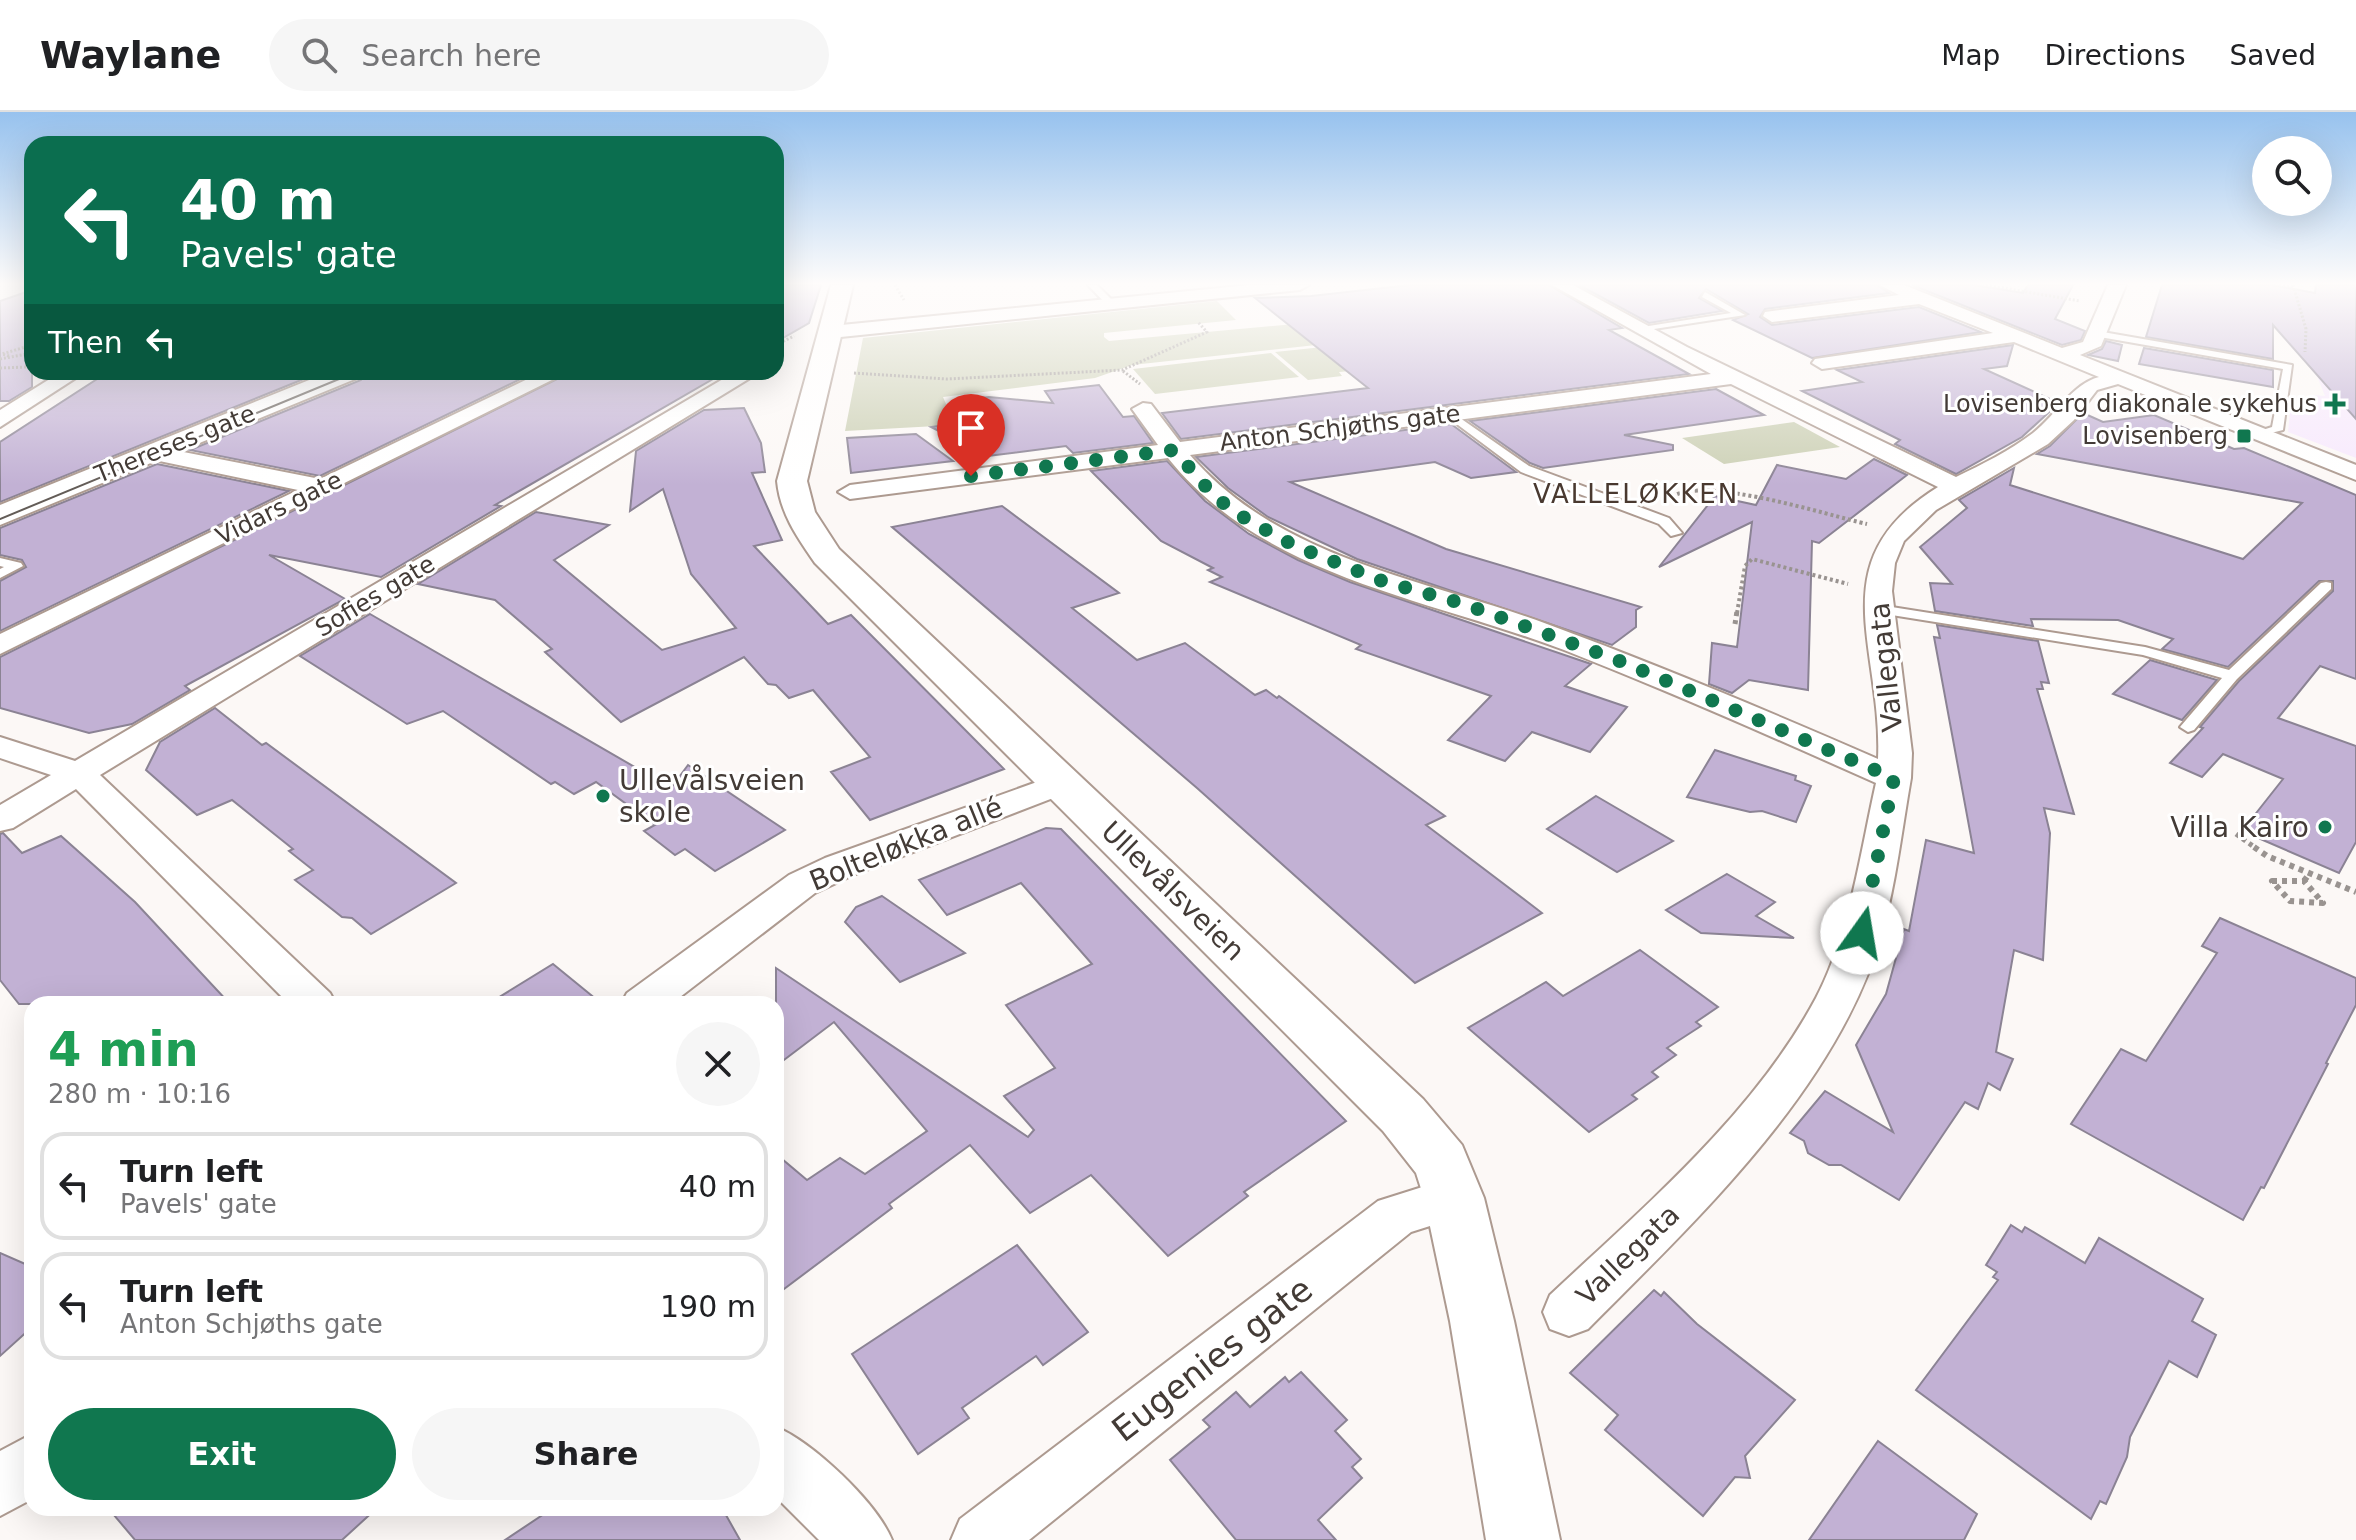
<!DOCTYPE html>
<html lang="en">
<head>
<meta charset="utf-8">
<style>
  body { margin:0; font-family:"DejaVu Sans",sans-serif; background:#f6f6f6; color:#202124; height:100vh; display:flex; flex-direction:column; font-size:30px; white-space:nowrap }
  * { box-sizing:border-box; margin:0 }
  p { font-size:26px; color:#757577 }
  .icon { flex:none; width:44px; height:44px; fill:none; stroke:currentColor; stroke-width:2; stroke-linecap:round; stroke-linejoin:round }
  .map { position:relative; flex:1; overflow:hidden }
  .details { position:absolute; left:24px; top:884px; width:760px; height:520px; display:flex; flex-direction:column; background:#fff; border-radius:24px; box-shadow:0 8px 32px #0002 }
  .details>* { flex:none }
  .banner { position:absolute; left:24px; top:24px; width:760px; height:244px; border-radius:24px; box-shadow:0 8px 32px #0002; background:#0b6e4f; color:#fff; overflow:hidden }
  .fabs { position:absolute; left:2252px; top:24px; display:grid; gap:16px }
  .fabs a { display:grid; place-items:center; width:80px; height:80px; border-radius:50%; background:#fff; box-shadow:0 8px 32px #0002; font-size:40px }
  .pin { position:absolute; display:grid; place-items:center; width:68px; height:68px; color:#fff; margin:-82px -34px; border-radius:50% 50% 50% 0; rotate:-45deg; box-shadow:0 0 8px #0007 }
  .pin .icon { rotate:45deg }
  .me { position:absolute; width:88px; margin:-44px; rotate:13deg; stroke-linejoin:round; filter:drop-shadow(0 0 6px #0008) }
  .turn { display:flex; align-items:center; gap:28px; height:168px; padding:0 24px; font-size:36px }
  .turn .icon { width:104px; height:104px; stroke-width:2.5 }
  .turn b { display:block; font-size:56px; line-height:68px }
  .then { display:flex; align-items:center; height:76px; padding:0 24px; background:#0003; gap:16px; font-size:30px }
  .round { display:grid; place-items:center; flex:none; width:84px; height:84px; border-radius:42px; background:#f6f6f6 }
  .head { display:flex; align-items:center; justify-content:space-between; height:136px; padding:0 24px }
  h1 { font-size:48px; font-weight:600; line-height:60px; color:#1e9e55 }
  .action { display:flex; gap:16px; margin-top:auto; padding:16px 24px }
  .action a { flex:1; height:92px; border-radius:48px; background:#10774f; color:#fff; font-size:32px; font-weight:600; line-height:92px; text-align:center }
  .action a+a { background:#f6f6f6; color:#202124 }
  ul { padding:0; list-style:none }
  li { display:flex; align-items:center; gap:24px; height:108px; margin:0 16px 12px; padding:0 8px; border:4px solid #e0e0e0; border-radius:24px }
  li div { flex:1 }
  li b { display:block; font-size:30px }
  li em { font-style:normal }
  header { display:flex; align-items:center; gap:48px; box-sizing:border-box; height:112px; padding:0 40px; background:#fff; border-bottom:2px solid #e0e0e0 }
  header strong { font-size:38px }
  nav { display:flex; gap:44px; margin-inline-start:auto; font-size:28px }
  .search { width:560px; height:72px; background:#f6f6f6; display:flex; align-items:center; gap:20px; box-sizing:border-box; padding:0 28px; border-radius:44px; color:#757577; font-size:30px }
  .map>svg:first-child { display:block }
  .medical { fill:#f7e9fd }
  .green { fill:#ccd0b5 }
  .building { fill:#c2b1d4; stroke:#8b8394; stroke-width:2 }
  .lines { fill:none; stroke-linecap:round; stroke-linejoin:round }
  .service-casing { stroke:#ad9a90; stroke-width:4 }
  .minor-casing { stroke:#ad9a90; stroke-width:4 }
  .tertiary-casing { stroke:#ad9a90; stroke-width:4 }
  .secondary-casing { stroke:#ad9a90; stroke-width:4 }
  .path-far3 { stroke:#999390; stroke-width:3; stroke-dasharray:2 2; stroke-linecap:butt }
  .path-far2 { stroke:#999390; stroke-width:4; stroke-dasharray:3 3; stroke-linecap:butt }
  .path-far1 { stroke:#999390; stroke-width:5; stroke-dasharray:4 4; stroke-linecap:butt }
  .path { stroke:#999390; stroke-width:6; stroke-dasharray:5 5; stroke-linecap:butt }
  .service { fill:#fff; fill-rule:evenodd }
  .minor { fill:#fff; fill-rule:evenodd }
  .tertiary { fill:#fff; fill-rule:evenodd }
  .secondary { fill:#fff; fill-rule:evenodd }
  .tram { stroke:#635c57; stroke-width:2 }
  .route { stroke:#10774f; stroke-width:14; stroke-dasharray:0 25.2 }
  .poi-dot { fill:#10774f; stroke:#fff; stroke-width:3 }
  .labels { text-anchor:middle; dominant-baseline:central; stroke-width:6; stroke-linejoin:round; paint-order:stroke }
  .far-poi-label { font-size:24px; fill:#433b36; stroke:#fff; text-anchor:end }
  .far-street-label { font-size:24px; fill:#433b36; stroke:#fff }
  .far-neighbourhood-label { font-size:26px; letter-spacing:2px; fill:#493930; stroke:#fff }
  .street-label { font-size:28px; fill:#433b36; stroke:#fff }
  .poi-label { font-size:28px; fill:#433b36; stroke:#fff; text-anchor:start }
  .near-street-label { font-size:34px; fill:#433b36; stroke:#fff }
</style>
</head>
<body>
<header>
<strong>Waylane</strong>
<div class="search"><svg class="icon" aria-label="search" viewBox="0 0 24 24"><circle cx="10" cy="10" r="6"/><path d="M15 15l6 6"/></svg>Search here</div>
<nav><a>Map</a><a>Directions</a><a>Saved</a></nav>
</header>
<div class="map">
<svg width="2356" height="1428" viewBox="0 0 2356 1428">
  <rect width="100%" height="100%" fill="#fcf8f6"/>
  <path class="medical" d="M2356 230V346L2288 320 2290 300 2315 303 2313 283 2325 284 2311 249Z"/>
  <g class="green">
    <path d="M1217 189 1236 208 1104 221V225L1109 229 1350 207 1399 224 1132 253 1095 266 943 285 955 313 845 319 863 226Z"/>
    <path d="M1390 228 1338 252 1351 259 1339 260 1342 264 1308 268 1275 240Z"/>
    <path d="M1271 241 1299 265 1155 282 1133 257Z"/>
    <path d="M1794 310 1840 335 1724 352 1682 326Z"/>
  </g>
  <g class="building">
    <path d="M776 173H821L809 211 776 230Z"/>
    <path d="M1410 173H1549L1622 216 1609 218 1689 262 1181 327 1162 301 1368 276 1255 186 1311 184Z"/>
    <path d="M1579 173H1877L1889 181 1765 197 1760 205 1772 213 1919 195 1981 220 1812 246 1733 208 1748 202 1706 177 1699 186 1722 199 1649 211Z"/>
    <path d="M1912 173H1974L2023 181 2028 173H2073L2055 207 2085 219 2081 228 2062 233Z"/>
    <path d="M2162 173H2272L2315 181 2316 173H2356V307L2273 213V247L2146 225Z"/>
    <path d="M32 178V275L9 289H0V189Z"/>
    <path d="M2106 229 2122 233 2118 249 2088 243 2102 237Z"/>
    <path d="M2013 233 2007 254 1984 257 2059 291 2022 325 1956 362 1895 332 1900 328 1802 279 1862 270 1837 258Z"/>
    <path d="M2144 236 2273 258V275L2139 252Z"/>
    <path d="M108 260H321L0 390V330Z"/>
    <path d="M366 260H535L320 364 190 338 361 268Z"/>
    <path d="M571 260H725L495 393 501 394 381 465 269 443 345 487 185 574 190 578 132 612 89 621 0 596V545Z"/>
    <path d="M1099 273 1123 305 1134 304 1153 331 1073 341 1066 334 988 344 931 315 974 309 962 288 989 285 1053 291 1045 279Z"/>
    <path d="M1716 277 1764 303 1624 323 1673 333V338L1543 356 1530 351 1470 309Z"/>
    <path d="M744 296 761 331 765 360 752 361 782 428 754 434 828 512 851 503 1004 657 870 708 831 660 870 645 813 578 789 586 776 573 768 572 744 545 621 610 545 540 552 537 495 488 418 472 536 400 609 413 554 448 662 538 736 516 691 462 663 377 630 399 636 339 704 298Z"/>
    <path d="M2083 301 2103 310 2154 303 2234 337 2244 336 2356 383V567L2320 554 2278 606 2356 634V730L2339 761 2242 719 2283 667 2223 642 2202 665 2170 651 2203 616 2200 615 2239 569 2333 479V469H2319L2228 555 2162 537 2173 527 2118 508 2031 507 2033 514 1935 499 1930 471 1952 472 1920 435 1967 396 1959 388 2014 356 2010 373 2243 447 2302 391 2037 342 2050 334Z"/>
    <path d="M1451 312 1516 360 1471 366 1435 350 1290 370 1446 437 1641 495 1636 498V515L1612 533 1357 447 1268 405 1228 376 1196 345Z"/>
    <path d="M916 322 953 349 851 361 847 326Z"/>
    <path d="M1874 347 1907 363 1819 431 1812 429 1808 578 1749 568 1732 581 1709 572 1712 531 1737 535 1752 410 1659 455 1715 384 1756 393 1777 353 1846 367Z"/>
    <path d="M1167 349 1205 389 1249 422 1298 448 1350 470 1591 552 1565 574 1627 595 1590 640 1532 620 1505 649 1448 628 1491 584 1356 537 1361 533 1210 470 1222 465 1208 458 1213 456 1161 429 1091 359Z"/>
    <path d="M157 352 289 379 0 519V469L26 455 22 448 0 443V416Z"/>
    <path d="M1002 394 1119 481 1072 496 1137 548 1185 531 1255 583 1266 578 1277 586 1279 584 1445 704 1426 713 1542 801 1415 871 1197 676 892 415Z"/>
    <path d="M370 502 671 676 688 653 785 718 715 759 685 737 675 743 644 719 655 713 596 670 574 682 555 670 551 672 443 599 407 612 300 544Z"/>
    <path d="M1937 513 2038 529 2049 571 2041 570 2043 577H2037L2074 702 2044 696 2050 721 2043 848 2014 838 1996 940 2013 947 2000 978 1988 971 1978 997 1965 990 1899 1088 1841 1053H1829L1808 1041 1804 1029 1790 1021 1825 979 1893 1020 1856 933 1886 882 1904 817 1909 819 1926 728 1974 741 1934 525 1940 526Z"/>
    <path d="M2150 548 2217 568 2182 608 2113 582Z"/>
    <path d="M215 596 262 633 266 631 456 771 371 822 352 806 342 805 295 768 313 758 289 739 293 737 232 688 197 703 146 658 160 630Z"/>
    <path d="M1715 638 1796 664 1795 668 1811 674 1796 710 1762 699 1750 700 1687 685Z"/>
    <path d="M1596 684 1673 729 1617 760 1547 717Z"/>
    <path d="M1046 716 1061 717 1346 1009 1244 1080 1248 1084 1168 1144 1091 1063 1030 1101 970 1033 889 1092 892 1096 776 1183V1042L807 1068 840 1046 865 1062 927 1019 834 910 776 954V856L1028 1025 1034 1018 1004 984 1055 956 1006 893 1092 852 1021 771 947 803 919 768Z"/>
    <path d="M3 721 22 741 61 724 135 790 230 892H19L0 868V722Z"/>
    <path d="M1727 762 1775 790 1756 804 1794 826 1701 821 1666 798Z"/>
    <path d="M882 784 965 841 900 870 845 810 856 795Z"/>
    <path d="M2220 806 2356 866V893L2326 951 2328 952 2264 1076 2261 1075 2243 1108 2071 1012 2121 937 2146 949 2217 841 2202 834Z"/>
    <path d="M1640 838 1718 895 1696 910 1701 914 1667 936 1676 943 1652 960 1658 965 1632 983 1637 987 1589 1020 1468 916 1546 870 1563 884Z"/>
    <path d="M553 852 602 892H488Z"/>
    <path d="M2011 1113 2022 1120 2025 1115 2085 1151 2099 1126 2203 1187 2192 1209 2216 1223 2197 1265 2169 1249 2130 1325 2127 1345 2106 1392 2100 1389 2091 1407 1916 1278 1998 1168 1993 1165 1997 1160 1986 1153Z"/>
    <path d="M1017 1133 1088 1220 1043 1253 1036 1244 962 1296 969 1306 918 1342 852 1242Z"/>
    <path d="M0 1141 32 1155V1215L0 1244Z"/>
    <path d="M1654 1178 1661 1184 1664 1180 1697 1212 1795 1288 1745 1344 1750 1366 1735 1365 1703 1404 1605 1318 1618 1303 1570 1261Z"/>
    <path d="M1301 1260 1347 1308 1335 1319 1361 1347 1352 1355 1362 1366 1318 1408 1336 1428H1236L1170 1348 1210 1315 1203 1308 1236 1280 1250 1295 1285 1265 1289 1270Z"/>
    <path d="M1878 1329 1977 1402 1964 1428H1809Z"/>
    <path d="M108 1396H377L342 1428H135Z"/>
    <path d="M553 1396H722L740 1428H505Z"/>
  </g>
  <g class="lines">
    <g class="service-casing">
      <g id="service">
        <path d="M1088 173H1097L1114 190V194H1108Z"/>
        <path d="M1705 180 1745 203 1641 219 1636 216 1731 201 1702 185Z"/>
        <path d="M2097 219 2292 253 2283 318 2259 324 2253 321 2272 315 2283 257 2094 224 2092 222Z"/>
        <path d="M1450 299 1529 354 1669 406 1682 421 1671 424 1659 412 1521 360 1446 304 1445 302Z"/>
        <path d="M0 446 21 451 23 454 0 466V457L4 455 0 454Z"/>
        <path d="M2326 470 2331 471V477L2237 567 2194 618 2188 620 2180 615 2222 566 2143 543 1879 501 1872 497 1879 493 2145 535 2229 558 2321 471Z"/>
      </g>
    </g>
    <g class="minor-casing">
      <g id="minor">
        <path d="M1250 173H1309L1300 178 831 226 822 220 831 214Z"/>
        <path d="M1552 173H1573L1687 235 1956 365C1983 352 2009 339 2033 321 2056 303 2072 272 2099 265L2014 230 1822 257 1812 251 1815 247 1993 221 1919 192 1772 210 1763 204 1765 200 1899 183 1880 173H1904L2062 236 2083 230 2108 173H2126L2101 234 2080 243 2356 353V368L2118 272 2097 278 2074 308 2048 332 1936 398 1904 429 1895 451 1892 479 1912 641 1911 666C1902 717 1896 771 1882 821 1838 976 1698 1106 1588 1217L1569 1224 1550 1217 1543 1200 1550 1183C1645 1094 1754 1002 1816 886 1850 821 1860 742 1876 671 1773 625 1669 579 1564 538 1428 486 1264 466 1168 346L850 387 838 380 850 373 1158 333 1132 297 1143 291 1151 292 1180 330 1711 262ZM1731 272 1938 375C1818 449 1883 535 1878 647 1768 599 1658 553 1547 512 1423 466 1280 448 1190 343Z"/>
        <path d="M61 260H85L0 315V298Z"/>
        <path d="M542 260H568L0 542V522L298 378 145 346 141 341 145 336 153 334 320 367Z"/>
        <path d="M735 260H760L100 663 330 881 336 892H289L76 677 13 716 0 719V693L51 663 0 646V625L75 649Z"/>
        <path d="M1062 661 1074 664 1079 671 1074 678 851 764 815 781 671 892H621L627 881 789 763 825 746Z"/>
        <path d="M1454 1065 1471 1071 1478 1086 1471 1101 1411 1120 1029 1428H951L960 1407 1378 1089Z"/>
        <path d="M776 1315C813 1330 877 1391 892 1428H819L776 1385Z"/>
        <path d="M32 1322V1387L0 1404V1339Z"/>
      </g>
    </g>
    <g class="tertiary-casing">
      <path id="tertiary" d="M831 173H853L807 369 815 400 839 437 1423 987 1462 1033 1484 1086 1514 1209 1560 1428H1486L1450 1209 1424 1086 1416 1061 1383 1019 815 451C797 425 780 401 777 369Z"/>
    </g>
    <g class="secondary-casing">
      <path id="secondary" d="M329 260H363L360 265 0 413V393Z"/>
    </g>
    <g class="path-far3">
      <path d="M895 173 904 188"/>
      <path d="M1986 173 2080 189"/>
      <path d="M2279 173 2293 175"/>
      <path d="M2293 173 2306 217 2305 240"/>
      <path d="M776 233 794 224"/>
      <path d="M9 244 2 242 32 233"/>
      <path d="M0 247 32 241"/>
      <path d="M0 256 27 255"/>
      <path d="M1123 259 1140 272"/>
      <path d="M854 261 947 267 1122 258 1207 220 1198 210"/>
    </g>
    <g class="path-far2">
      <path d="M1672 385C1703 363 1827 403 1867 412"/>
      <path d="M1737 501 1745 454 1752 447 1848 472"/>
    </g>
    <g class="path-far1">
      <path d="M1735 512 1737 499"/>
      <path d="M2236 722 2257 737"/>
    </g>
    <g class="path">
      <path d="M2254 735 2267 744 2356 780"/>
      <path d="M2272 769H2304L2323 791 2290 789Z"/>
      <path d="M2304 769 2309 762"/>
    </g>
    <use href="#service" class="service"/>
    <use href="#minor" class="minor"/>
    <use href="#tertiary" class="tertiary"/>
    <use href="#secondary" class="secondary"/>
    <path class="tram" d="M0 407 356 260"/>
  </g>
  <linearGradient id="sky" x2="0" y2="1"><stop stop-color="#97c2ee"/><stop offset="0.46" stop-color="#fefcfb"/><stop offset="1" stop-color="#fefcfb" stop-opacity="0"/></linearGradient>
  <rect width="2356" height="373" fill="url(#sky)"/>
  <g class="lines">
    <path class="route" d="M971 364 1174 338 1215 385 1246 407 1293 433 1382 469 1461 491 1615 547 1894 666 1862 821"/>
  </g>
  <g class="poi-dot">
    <path d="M2331 280h8v8h8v8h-8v8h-8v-8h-8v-8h8z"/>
    <rect x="2236" y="316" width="16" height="16" rx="4"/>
    <circle cx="603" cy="684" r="8"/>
    <circle cx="2325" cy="715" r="8"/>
  </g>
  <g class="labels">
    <g class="far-poi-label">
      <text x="2317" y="292">Lovisenberg diakonale sykehus</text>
      <text x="2228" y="324">Lovisenberg</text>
    </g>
    <g class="far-street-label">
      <text transform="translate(1340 316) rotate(-7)">Anton Schjøths gate</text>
      <text transform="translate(175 332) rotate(-22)">Thereses gate</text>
      <text transform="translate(279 396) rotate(-26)">Vidars gate</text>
      <text transform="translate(375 484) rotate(-31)">Sofies gate</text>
    </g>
    <g class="far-neighbourhood-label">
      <text x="1636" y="382">VALLELØKKEN</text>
    </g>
    <g class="street-label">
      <text transform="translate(1886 555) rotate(-96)">Vallegata</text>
      <text transform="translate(906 732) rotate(-22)">Bolteløkka allé</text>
      <text transform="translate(1173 779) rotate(44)">Ullevålsveien</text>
      <text transform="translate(1628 1143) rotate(-44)">Vallegata</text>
    </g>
    <g class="poi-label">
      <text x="619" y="668">Ullevålsveien<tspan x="619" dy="32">skole</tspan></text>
      <text x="2309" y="715" text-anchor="end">Villa Kairo</text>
    </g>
    <g class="near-street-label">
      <text transform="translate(1212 1247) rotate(-38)">Eugenies gate</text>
    </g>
  </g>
</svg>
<div class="fabs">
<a><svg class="icon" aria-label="search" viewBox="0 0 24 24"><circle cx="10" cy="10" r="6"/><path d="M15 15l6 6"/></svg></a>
</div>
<div class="pin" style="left:971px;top:364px;background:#d93025"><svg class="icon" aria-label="arrive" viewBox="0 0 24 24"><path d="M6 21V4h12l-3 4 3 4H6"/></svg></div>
<svg class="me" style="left:1862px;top:821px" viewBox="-20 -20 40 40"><circle r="19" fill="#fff"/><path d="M0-13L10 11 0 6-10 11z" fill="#10774f"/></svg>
<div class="banner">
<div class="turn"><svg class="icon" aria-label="left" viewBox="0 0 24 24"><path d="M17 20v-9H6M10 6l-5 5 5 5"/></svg><div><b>40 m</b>Pavels' gate</div></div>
<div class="then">Then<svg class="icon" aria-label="left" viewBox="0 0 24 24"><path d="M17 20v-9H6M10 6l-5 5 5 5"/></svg></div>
</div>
<section class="details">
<div class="head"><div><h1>4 min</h1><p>280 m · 10:16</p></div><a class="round"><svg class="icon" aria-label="close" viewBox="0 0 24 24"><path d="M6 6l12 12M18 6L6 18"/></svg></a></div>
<ul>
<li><svg class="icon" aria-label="left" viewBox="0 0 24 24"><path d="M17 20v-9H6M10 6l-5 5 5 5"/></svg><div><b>Turn left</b><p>Pavels' gate</p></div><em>40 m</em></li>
<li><svg class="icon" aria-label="left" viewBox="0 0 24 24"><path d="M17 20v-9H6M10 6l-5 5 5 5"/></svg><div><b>Turn left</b><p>Anton Schjøths gate</p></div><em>190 m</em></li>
</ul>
<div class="action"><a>Exit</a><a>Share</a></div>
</section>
</div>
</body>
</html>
